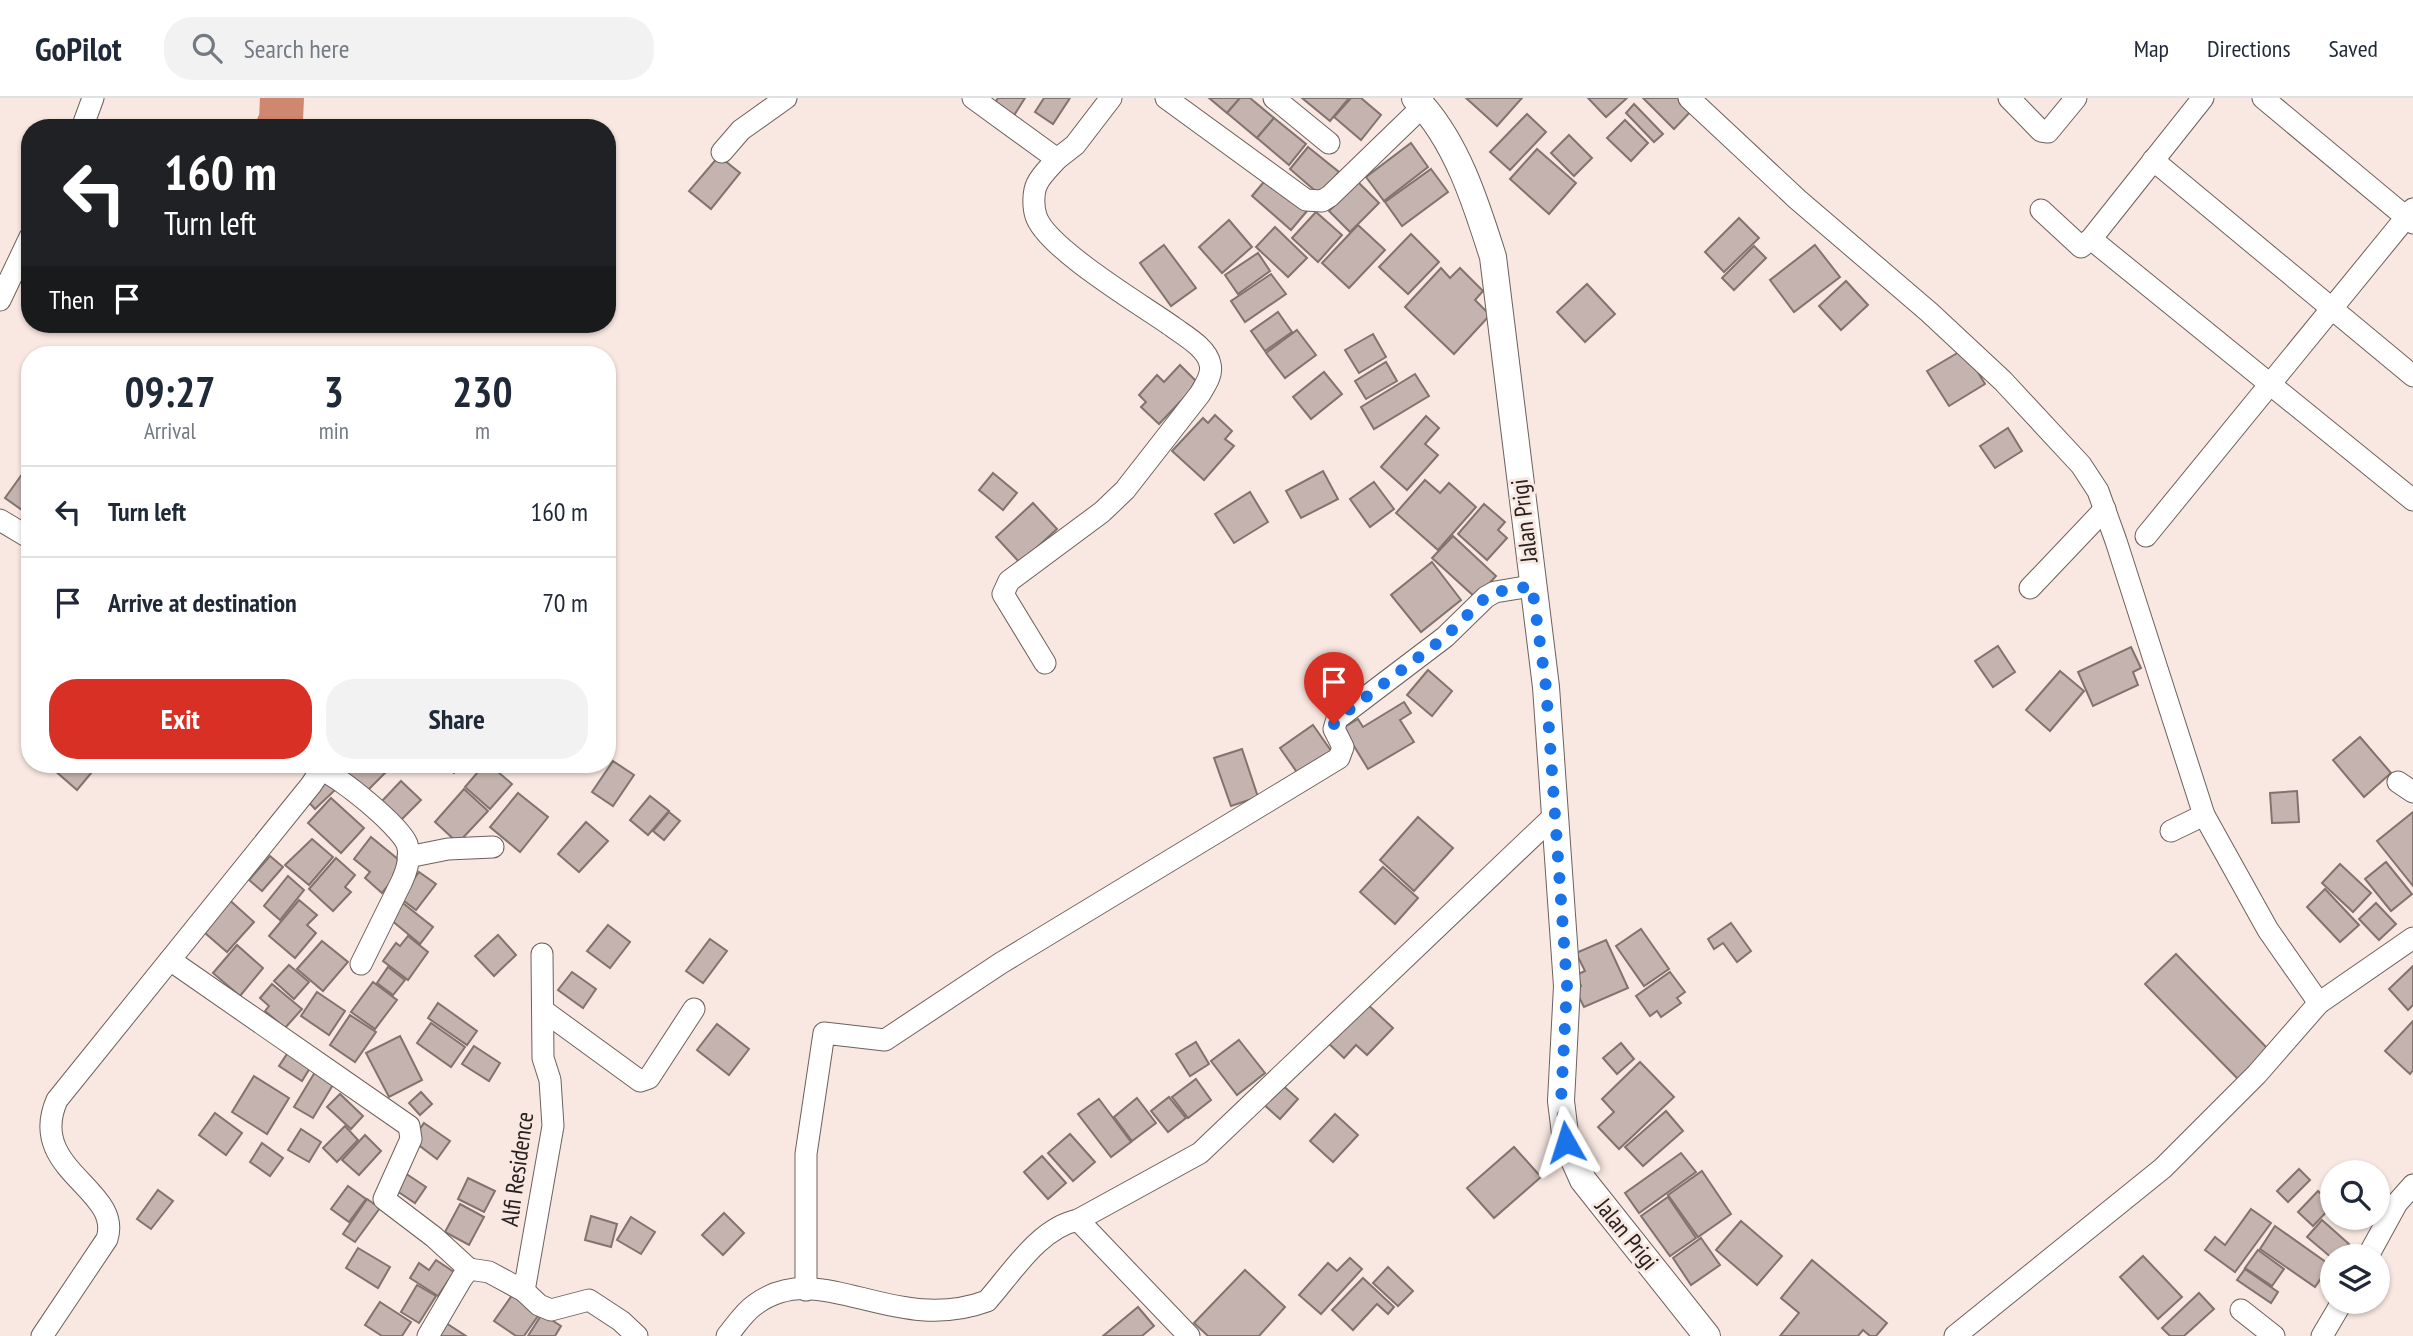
<!DOCTYPE html>
<html lang="en">
<head>
<meta charset="utf-8">
<style>
  body { margin:0; font-family:"PT Sans Narrow",sans-serif; background:#f2f2f3; color:#1f2937; height:100vh; display:flex; flex-direction:column; font-size:26px; white-space:nowrap }
  * { box-sizing:border-box; margin:0 }
  p { font-size:23px; color:#747a83 }
  .icon { flex:none; width:38px; height:38px; fill:none; stroke:currentColor; stroke-width:2; stroke-linecap:round; stroke-linejoin:round }
  .map { position:relative; flex:1; overflow:hidden }
  .sheet { position:absolute; left:21px; top:248px; width:595px; height:427px; display:flex; flex-direction:column; background:#fff; border-radius:28px; box-shadow:0 2px 5px #0004 }
  .sheet>* { flex:none }
  .hud { position:absolute; left:21px; top:21px; width:595px; height:214px; border-radius:28px; box-shadow:0 2px 5px #0004; background:#202124; color:#fff; overflow:hidden }
  .fabs { position:absolute; left:2320px; top:1062px; display:grid; gap:14px }
  .fabs a { display:grid; place-items:center; width:70px; height:70px; border-radius:50%; background:#fff; box-shadow:0 2px 5px #0004; font-size:35px }
  .pin { position:absolute; display:grid; place-items:center; width:60px; height:60px; color:#fff; margin:-72px -30px; border-radius:50% 50% 50% 0; rotate:-45deg; box-shadow:0 0 7px #0007 }
  .pin .icon { rotate:45deg }
  .me { position:absolute; width:77px; margin:-38px; rotate:354deg; stroke-linejoin:round; filter:drop-shadow(0 0 5px #0008) }
  .turn { display:flex; align-items:center; gap:24px; height:147px; padding:0 28px; font-size:32px }
  .turn .icon { width:91px; height:91px; stroke-width:2.5 }
  .turn b { display:block; font-size:49px; line-height:60px }
  .then { display:flex; align-items:center; height:66px; padding:0 28px; background:#0003; gap:14px; font-size:26px }
  .eta { display:flex; justify-content:space-evenly; align-items:center; height:119px; text-align:center }
  .eta b { font-size:42px; font-weight:600; line-height:49px }
  .cta { display:flex; gap:14px; margin-top:auto; padding:14px 28px }
  .cta a { flex:1; height:80px; border-radius:28px; background:#d93025; color:#fff; font-size:28px; font-weight:600; line-height:80px; text-align:center }
  .cta a+a { background:#f2f2f3; color:#1f2937 }
  ul { padding:0; list-style:none }
  li { display:flex; align-items:center; gap:21px; height:91px; padding:0 28px; border-top:2px solid #e0e1e3 }
  li div { flex:1 }
  li b { display:block; font-size:26px }
  li em { font-style:normal }
  header { display:flex; align-items:center; gap:42px; box-sizing:border-box; height:98px; padding:0 35px; background:#fff; border-bottom:2px solid #e0e1e3 }
  header strong { font-size:33px }
  nav { display:flex; gap:38px; margin-inline-start:auto; font-size:24px }
  .search { width:490px; height:63px; background:#f2f2f3; display:flex; align-items:center; gap:18px; box-sizing:border-box; padding:0 24px; border-radius:28px; color:#747a83; font-size:26px }
  .map>svg:first-child { display:block }
  .lines { fill:none; stroke-linecap:round; stroke-linejoin:round }
  .river { stroke:#d08770; stroke-width:44 }
  .building { fill:#c4b3ae; stroke:#82736e; stroke-width:2 }
  .minor-casing { stroke:#6e605b; stroke-width:23 }
  .tertiary-casing { stroke:#6e605b; stroke-width:28 }
  .minor { stroke:#fff; stroke-width:21 }
  .tertiary { stroke:#fff; stroke-width:26 }
  .route { stroke:#1a73e8; stroke-width:12; stroke-dasharray:0 21.6 }
  .labels { text-anchor:middle; dominant-baseline:central; stroke-width:6; stroke-linejoin:round; paint-order:stroke }
  .street-label { font-size:24px; fill:#26201e; stroke:#f9e8e2 }
</style>
</head>
<body>
<header>
<strong>GoPilot</strong>
<div class="search"><svg class="icon" aria-label="search" viewBox="0 0 24 24"><circle cx="10" cy="10" r="6"/><path d="M15 15l6 6"/></svg>Search here</div>
<nav><a>Map</a><a>Directions</a><a>Saved</a></nav>
</header>
<div class="map">
<svg width="2413" height="1238" viewBox="0 0 2413 1238">
  <rect width="100%" height="100%" fill="#f9e8e2"/>
  <g class="lines">
    <path class="river" d="M277 30 281 22 282 0"/>
  </g>
  <g class="building">
    <path d="M998 0H1025L1013 19 994 6Z"/>
    <path d="M1044 0H1070L1053 26 1035 14Z"/>
    <path d="M1209 0H1240L1227 15Z"/>
    <path d="M1240 0H1250L1274 20 1257 40 1227 15Z"/>
    <path d="M1302 0H1349L1330 23Z"/>
    <path d="M1351 0H1361L1381 17 1361 42 1334 19Z"/>
    <path d="M1466 0H1522L1497 28Z"/>
    <path d="M1588 0H1627L1606 19Z"/>
    <path d="M1643 0H1682L1693 11 1674 31Z"/>
    <path d="M1634 6 1663 36 1654 44 1626 15Z"/>
    <path d="M1527 16 1546 34 1510 72 1490 54Z"/>
    <path d="M1274 20 1306 46 1289 67 1257 40Z"/>
    <path d="M1625 22 1648 45 1631 63 1607 40Z"/>
    <path d="M1569 37 1592 60 1574 78 1551 55Z"/>
    <path d="M1411 45 1428 69 1384 103 1366 79Z"/>
    <path d="M1308 49 1339 74 1320 97 1290 71Z"/>
    <path d="M1537 51 1576 85 1549 116 1510 81Z"/>
    <path d="M719 58 740 75 711 111 689 93Z"/>
    <path d="M1431 71 1448 94 1402 128 1385 104Z"/>
    <path d="M1268 79 1307 113 1291 132 1252 98Z"/>
    <path d="M1358 84 1379 105 1350 134 1329 113Z"/>
    <path d="M1316 114 1342 137 1318 164 1292 140Z"/>
    <path d="M1739 120 1759 140 1724 174 1705 154Z"/>
    <path d="M1229 122 1252 149 1222 175 1199 149Z"/>
    <path d="M1358 127 1385 152 1349 190 1322 165Z"/>
    <path d="M1275 129 1307 160 1288 179 1256 149Z"/>
    <path d="M1411 136 1439 164 1408 196 1379 169Z"/>
    <path d="M1164 147 1196 190 1171 208 1140 165Z"/>
    <path d="M1815 147 1840 179 1794 214 1770 182Z"/>
    <path d="M1754 148 1766 160 1734 192 1722 180Z"/>
    <path d="M1258 155 1270 173 1238 196 1225 177Z"/>
    <path d="M1441 170 1450 180 1460 170 1483 193 1475 202 1490 217 1454 256 1405 209Z"/>
    <path d="M1271 176 1286 196 1245 224 1231 203Z"/>
    <path d="M1846 183 1868 207 1841 232 1819 208Z"/>
    <path d="M1587 186 1615 216 1585 244 1557 214Z"/>
    <path d="M1278 214 1292 234 1265 253 1251 233Z"/>
    <path d="M1297 232 1316 257 1285 280 1266 255Z"/>
    <path d="M1373 236 1386 259 1359 275 1345 252Z"/>
    <path d="M1964 251 1985 286 1949 308 1927 273Z"/>
    <path d="M1386 264 1397 283 1366 301 1355 283Z"/>
    <path d="M1180 267 1198 285 1159 326 1141 309 1146 304 1139 297 1157 277 1164 284Z"/>
    <path d="M1324 274 1342 296 1311 321 1293 299Z"/>
    <path d="M1415 276 1429 298 1374 331 1361 309Z"/>
    <path d="M1215 317 1232 333 1225 341 1234 348 1204 382 1172 353 1203 320 1208 325Z"/>
    <path d="M1426 318 1439 330 1425 346 1438 357 1407 392 1381 369Z"/>
    <path d="M2008 330 2022 353 1995 370 1980 348Z"/>
    <path d="M28 368 30 370 29 417 5 400Z"/>
    <path d="M1323 373 1338 401 1301 420 1286 393Z"/>
    <path d="M993 375 1017 395 1003 412 979 392Z"/>
    <path d="M1425 382 1440 395 1449 385 1476 409 1438 452 1396 415Z"/>
    <path d="M1374 384 1394 411 1370 429 1350 401Z"/>
    <path d="M1250 394 1268 424 1234 445 1215 416Z"/>
    <path d="M1033 405 1057 431 1020 465 996 439Z"/>
    <path d="M1484 406 1505 424 1498 432 1507 440 1487 462 1458 436Z"/>
    <path d="M1453 438 1496 478 1476 500 1432 460Z"/>
    <path d="M1432 464 1461 502 1421 534 1391 497Z"/>
    <path d="M1998 548 2015 574 1993 589 1975 563Z"/>
    <path d="M2131 549 2141 570 2133 574 2138 587 2093 608 2078 574Z"/>
    <path d="M1428 572 1452 593 1432 618 1407 597Z"/>
    <path d="M2060 573 2084 593 2050 633 2026 612Z"/>
    <path d="M1404 604 1411 615 1400 622 1414 644 1368 671 1343 630 1358 621 1363 629Z"/>
    <path d="M1313 627 1334 657 1301 680 1280 650Z"/>
    <path d="M2360 639 2391 675 2364 699 2333 662Z"/>
    <path d="M1242 651 1258 699 1231 708 1214 660Z"/>
    <path d="M613 663 634 677 613 708 592 694Z"/>
    <path d="M56 667H96L97 668 77 692 53 671Z"/>
    <path d="M357 667H379L386 674 365 695 347 677Z"/>
    <path d="M441 667H460L454 675Z"/>
    <path d="M484 667H490L512 686 490 711 465 689Z"/>
    <path d="M327 679 337 690 315 711 305 700Z"/>
    <path d="M401 683 421 702 401 722 382 703Z"/>
    <path d="M464 691 488 713 458 745 435 724Z"/>
    <path d="M2297 693 2299 724 2272 725 2270 695Z"/>
    <path d="M518 695 548 719 520 754 490 729Z"/>
    <path d="M650 698 669 713 648 737 630 722Z"/>
    <path d="M331 700 364 730 341 755 308 725Z"/>
    <path d="M669 714 680 723 664 742 653 733Z"/>
    <path d="M2413 714V788L2377 743Z"/>
    <path d="M1418 719 1453 750 1414 793 1380 762Z"/>
    <path d="M586 724 608 743 579 774 558 756Z"/>
    <path d="M371 739 405 767 382 795 365 780 370 774 354 761Z"/>
    <path d="M312 741 333 759 309 787 285 767Z"/>
    <path d="M270 758 283 769 262 793 249 782Z"/>
    <path d="M336 760 355 777 345 789 351 794 333 813 309 791Z"/>
    <path d="M2386 764 2412 796 2391 813 2365 781Z"/>
    <path d="M2340 766 2371 795 2353 814 2322 785Z"/>
    <path d="M1383 769 1418 800 1395 826 1360 794Z"/>
    <path d="M419 774 436 786 416 812 400 800Z"/>
    <path d="M288 778 304 792 280 822 264 808Z"/>
    <path d="M2325 791 2359 827 2340 844 2307 809Z"/>
    <path d="M225 798 254 824 227 854 198 829Z"/>
    <path d="M299 802 317 817 307 827 316 835 295 860 269 838Z"/>
    <path d="M399 802 433 829 420 846 390 821Z"/>
    <path d="M2376 805 2396 826 2379 842 2359 821Z"/>
    <path d="M1731 825 1751 853 1737 864 1723 845 1714 851 1708 841Z"/>
    <path d="M608 827 630 844 610 870 587 853Z"/>
    <path d="M1641 831 1669 871 1644 888 1616 848Z"/>
    <path d="M498 837 516 857 494 878 475 858Z"/>
    <path d="M408 838 428 854 408 882 383 863 396 845 400 848Z"/>
    <path d="M710 841 727 853 703 885 686 873Z"/>
    <path d="M1606 842 1628 890 1584 909 1575 891 1581 888 1576 877 1585 873 1576 855Z"/>
    <path d="M322 843 348 864 323 893 297 871Z"/>
    <path d="M237 847 263 870 240 898 213 875Z"/>
    <path d="M2176 856 2269 952 2239 982 2145 886Z"/>
    <path d="M289 867 309 884 294 901 274 883Z"/>
    <path d="M2413 868V907L2408 912 2389 891Z"/>
    <path d="M388 869 405 882 393 897 377 885Z"/>
    <path d="M572 874 596 891 583 910 558 892Z"/>
    <path d="M1670 874 1685 894 1677 900 1681 905 1661 919 1657 913 1650 918 1636 898Z"/>
    <path d="M373 884 397 902 375 931 351 914Z"/>
    <path d="M272 886 302 911 285 930 265 913 269 908 260 900Z"/>
    <path d="M317 894 345 913 329 937 301 918Z"/>
    <path d="M1364 903 1393 930 1367 957 1356 947 1344 960 1326 943Z"/>
    <path d="M438 905 477 933 467 947 428 920Z"/>
    <path d="M350 917 376 934 355 964 330 947Z"/>
    <path d="M2413 923V972L2410 976 2385 953Z"/>
    <path d="M431 925 465 949 451 969 417 945Z"/>
    <path d="M717 926 749 951 729 977 697 952Z"/>
    <path d="M400 938 422 982 389 999 366 955Z"/>
    <path d="M1239 942 1265 975 1237 997 1211 963Z"/>
    <path d="M1196 944 1209 966 1190 978 1176 956Z"/>
    <path d="M1621 945 1634 961 1617 976 1603 960Z"/>
    <path d="M474 948 500 965 489 983 462 966Z"/>
    <path d="M291 950 313 965 302 983 279 968Z"/>
    <path d="M1640 964 1674 999 1619 1051 1598 1029 1614 1014 1602 1001Z"/>
    <path d="M315 974 334 985 313 1020 294 1009Z"/>
    <path d="M254 978 289 1000 267 1036 232 1014Z"/>
    <path d="M1196 981 1211 1002 1188 1020 1172 999Z"/>
    <path d="M1280 985 1298 1001 1280 1021 1262 1005Z"/>
    <path d="M421 994 432 1006 420 1017 409 1005Z"/>
    <path d="M340 996 363 1018 351 1031 327 1009Z"/>
    <path d="M1169 999 1186 1020 1168 1034 1151 1013Z"/>
    <path d="M1137 1000 1156 1025 1132 1043 1114 1019Z"/>
    <path d="M1099 1001 1131 1044 1111 1059 1078 1016Z"/>
    <path d="M1666 1013 1683 1033 1643 1068 1625 1049Z"/>
    <path d="M215 1015 242 1035 226 1057 199 1037Z"/>
    <path d="M1335 1016 1358 1037 1333 1064 1310 1043Z"/>
    <path d="M424 1025 450 1043 437 1061 412 1042Z"/>
    <path d="M345 1028 358 1042 337 1064 323 1050Z"/>
    <path d="M301 1031 321 1044 309 1064 288 1052Z"/>
    <path d="M1070 1036 1095 1064 1073 1083 1048 1055Z"/>
    <path d="M365 1037 381 1053 359 1077 342 1062Z"/>
    <path d="M262 1045 283 1060 270 1078 250 1064Z"/>
    <path d="M1514 1049 1541 1079 1494 1120 1467 1090Z"/>
    <path d="M1681 1055 1696 1074 1639 1115 1625 1095Z"/>
    <path d="M1042 1058 1066 1085 1048 1101 1024 1074Z"/>
    <path d="M2299 1071 2310 1082 2288 1104 2277 1093Z"/>
    <path d="M1702 1073 1731 1116 1698 1139 1668 1097Z"/>
    <path d="M405 1075 426 1089 415 1105 394 1091Z"/>
    <path d="M468 1080 495 1093 484 1114 458 1101Z"/>
    <path d="M348 1088 366 1101 349 1124 331 1111Z"/>
    <path d="M158 1092 173 1103 151 1131 137 1121Z"/>
    <path d="M2318 1093 2333 1107 2313 1128 2298 1114Z"/>
    <path d="M1668 1099 1696 1140 1670 1158 1641 1118Z"/>
    <path d="M367 1101 380 1110 355 1144 343 1136Z"/>
    <path d="M460 1106 484 1119 469 1147 445 1134Z"/>
    <path d="M2251 1111 2271 1125 2235 1174 2205 1152 2215 1139 2225 1147Z"/>
    <path d="M724 1115 744 1135 723 1157 702 1137Z"/>
    <path d="M591 1118 617 1126 611 1149 585 1142Z"/>
    <path d="M631 1119 655 1134 641 1156 617 1142Z"/>
    <path d="M2322 1122 2349 1146 2333 1161 2307 1139Z"/>
    <path d="M1741 1123 1782 1158 1757 1187 1716 1152Z"/>
    <path d="M2275 1128 2330 1167 2315 1189 2260 1151Z"/>
    <path d="M1701 1140 1720 1167 1691 1187 1673 1160Z"/>
    <path d="M358 1150 390 1169 378 1190 346 1170Z"/>
    <path d="M2258 1152 2284 1171 2272 1188 2245 1170Z"/>
    <path d="M2143 1158 2182 1199 2158 1221 2120 1179Z"/>
    <path d="M1350 1160 1362 1171 1321 1216 1299 1197 1328 1165 1337 1173Z"/>
    <path d="M436 1162 454 1174 438 1198 410 1180 419 1165 429 1172Z"/>
    <path d="M1812 1162 1887 1225 1876 1238H1870L1863 1232 1858 1238H1780L1799 1215 1781 1200Z"/>
    <path d="M1388 1169 1413 1193 1398 1208 1373 1185Z"/>
    <path d="M2245 1171 2278 1194 2271 1205 2237 1182Z"/>
    <path d="M1245 1172 1285 1209 1259 1238H1208L1194 1225Z"/>
    <path d="M1363 1180 1394 1209 1388 1216 1377 1206 1353 1232 1332 1212Z"/>
    <path d="M417 1187 436 1198 419 1225 401 1214Z"/>
    <path d="M2199 1195 2214 1211 2184 1238H2170L2162 1230Z"/>
    <path d="M513 1196 540 1215 524 1238H516L494 1223Z"/>
    <path d="M380 1204 411 1224 402 1238H382L365 1227Z"/>
    <path d="M1138 1209 1154 1228 1142 1238H1103Z"/>
    <path d="M542 1216 561 1228 555 1238H528Z"/>
    <path d="M446 1225 466 1238H437Z"/>
  </g>
  <g class="lines">
    <g class="minor-casing">
      <g id="minor">
        <path d="M973 0 1057 61 1075 47 1111 0"/>
        <path d="M1166 0 1306 102 1322 103 1330 98 1423 8"/>
        <path d="M1274 0 1329 45"/>
        <path d="M1689 0 1797 101 1929 214 2003 283 2081 367 2098 393 2116 443 2204 717 2268 832 2319 905"/>
        <path d="M2009 0 2041 33 2048 34 2076 0"/>
        <path d="M2263 0 2413 125"/>
        <path d="M82 30 93 0"/>
        <path d="M722 54 741 32 786 0"/>
        <path d="M2153 62 2413 278"/>
        <path d="M2041 112 2081 149 2091 141 2203 0"/>
        <path d="M2091 141 2413 402"/>
        <path d="M0 202 30 139"/>
        <path d="M0 422 30 440"/>
        <path d="M2146 438 2413 111"/>
        <path d="M2030 490 2105 411"/>
        <path d="M1045 565 1003 496 1009 483 1102 414 1125 392 1200 296C1205 287 1213 277 1210 266 1207 250 1185 238 1173 229 1142 207 1046 150 1036 118 1033 109 1033 94 1037 86 1041 77 1051 68 1057 61"/>
        <path d="M321 672C339 678 400 728 407 746 411 758 407 772 402 783L361 866"/>
        <path d="M2398 684 2413 694"/>
        <path d="M2171 733 2204 717"/>
        <path d="M408 759 448 751 493 749"/>
        <path d="M170 862 409 1028 411 1041 384 1101 434 1139 469 1171"/>
        <path d="M544 913 640 983 649 980 694 911"/>
        <path d="M1078 1122 1200 1055 1555 717"/>
        <path d="M2368 1158 2397 1105 2413 1087"/>
        <path d="M806 1192V1056L824 935 885 942 1001 865 1339 660 1343 649 1334 631 1337 621 1445 539 1486 499 1495 494 1532 488"/>
        <path d="M524 1193 553 1028 550 982 543 960 542 856"/>
        <path d="M2241 1212 2274 1238"/>
        <path d="M42 1238 107 1141C123 1091 26 1072 57 1002L311 687 321 672 320 667"/>
        <path d="M428 1238 462 1180 469 1171 489 1174 524 1193 539 1207 551 1212 589 1202 621 1223 637 1238"/>
        <path d="M727 1238C736 1227 744 1214 756 1206 821 1159 893 1238 987 1203 1012 1175 1039 1130 1078 1122L1189 1238"/>
        <path d="M1955 1238 2163 1070 2257 976 2319 905 2413 840"/>
        <path d="M2322 1238 2342 1204"/>
      </g>
    </g>
    <g class="tertiary-casing">
      <path id="tertiary" d="M1415 0C1456 41 1476 105 1493 159L1546 589 1567 888 1561 1003 1566 1044 1583 1082 1707 1238"/>
    </g>
    <use href="#minor" class="minor"/>
    <use href="#tertiary" class="tertiary"/>
  </g>
  <g class="lines">
    <path class="route" d="M1334 626 1337 621 1444 540 1486 499 1495 494 1532 488 1546 589 1567 888 1561 1003 1566 1044"/>
  </g>
  <g class="labels">
    <g class="street-label">
      <text transform="translate(1524 423) rotate(-97)">Jalan Prigi</text>
      <text transform="translate(517 1071) rotate(-82)">Alfi Residence</text>
      <text transform="translate(1627 1136) rotate(51)">Jalan Prigi</text>
    </g>
  </g>
</svg>
<div class="fabs">
<a><svg class="icon" aria-label="search" viewBox="0 0 24 24"><circle cx="10" cy="10" r="6"/><path d="M15 15l6 6"/></svg></a>
<a><svg class="icon" aria-label="layers" viewBox="0 0 24 24"><path d="M12 4l9 5-9 5-9-5zM3 14l9 5 9-5"/></svg></a>
</div>
<div class="pin" style="left:1334px;top:626px;background:#d93025"><svg class="icon" aria-label="arrive" viewBox="0 0 24 24"><path d="M6 21V4h12l-3 4 3 4H6"/></svg></div>
<svg class="me" style="left:1566px;top:1044px" viewBox="-20 -20 40 40"><path d="M0-17L14 15 0 8-14 15z" fill="#1a73e8" stroke="#fff" stroke-width="4"/></svg>
<div class="hud">
<div class="turn"><svg class="icon" aria-label="left" viewBox="0 0 24 24"><path d="M17 20v-9H6M10 6l-5 5 5 5"/></svg><div><b>160 m</b>Turn left</div></div>
<div class="then">Then<svg class="icon" aria-label="arrive" viewBox="0 0 24 24"><path d="M6 21V4h12l-3 4 3 4H6"/></svg></div>
</div>
<section class="sheet">
<div class="eta">
<div><b>09:27</b><p>Arrival</p></div>
<div><b>3</b><p>min</p></div>
<div><b>230</b><p>m</p></div>
</div>
<ul>
<li><svg class="icon" aria-label="left" viewBox="0 0 24 24"><path d="M17 20v-9H6M10 6l-5 5 5 5"/></svg><div><b>Turn left</b></div><em>160 m</em></li>
<li><svg class="icon" aria-label="arrive" viewBox="0 0 24 24"><path d="M6 21V4h12l-3 4 3 4H6"/></svg><div><b>Arrive at destination</b></div><em>70 m</em></li>
</ul>
<div class="cta"><a>Exit</a><a>Share</a></div>
</section>
</div>
</body>
</html>
